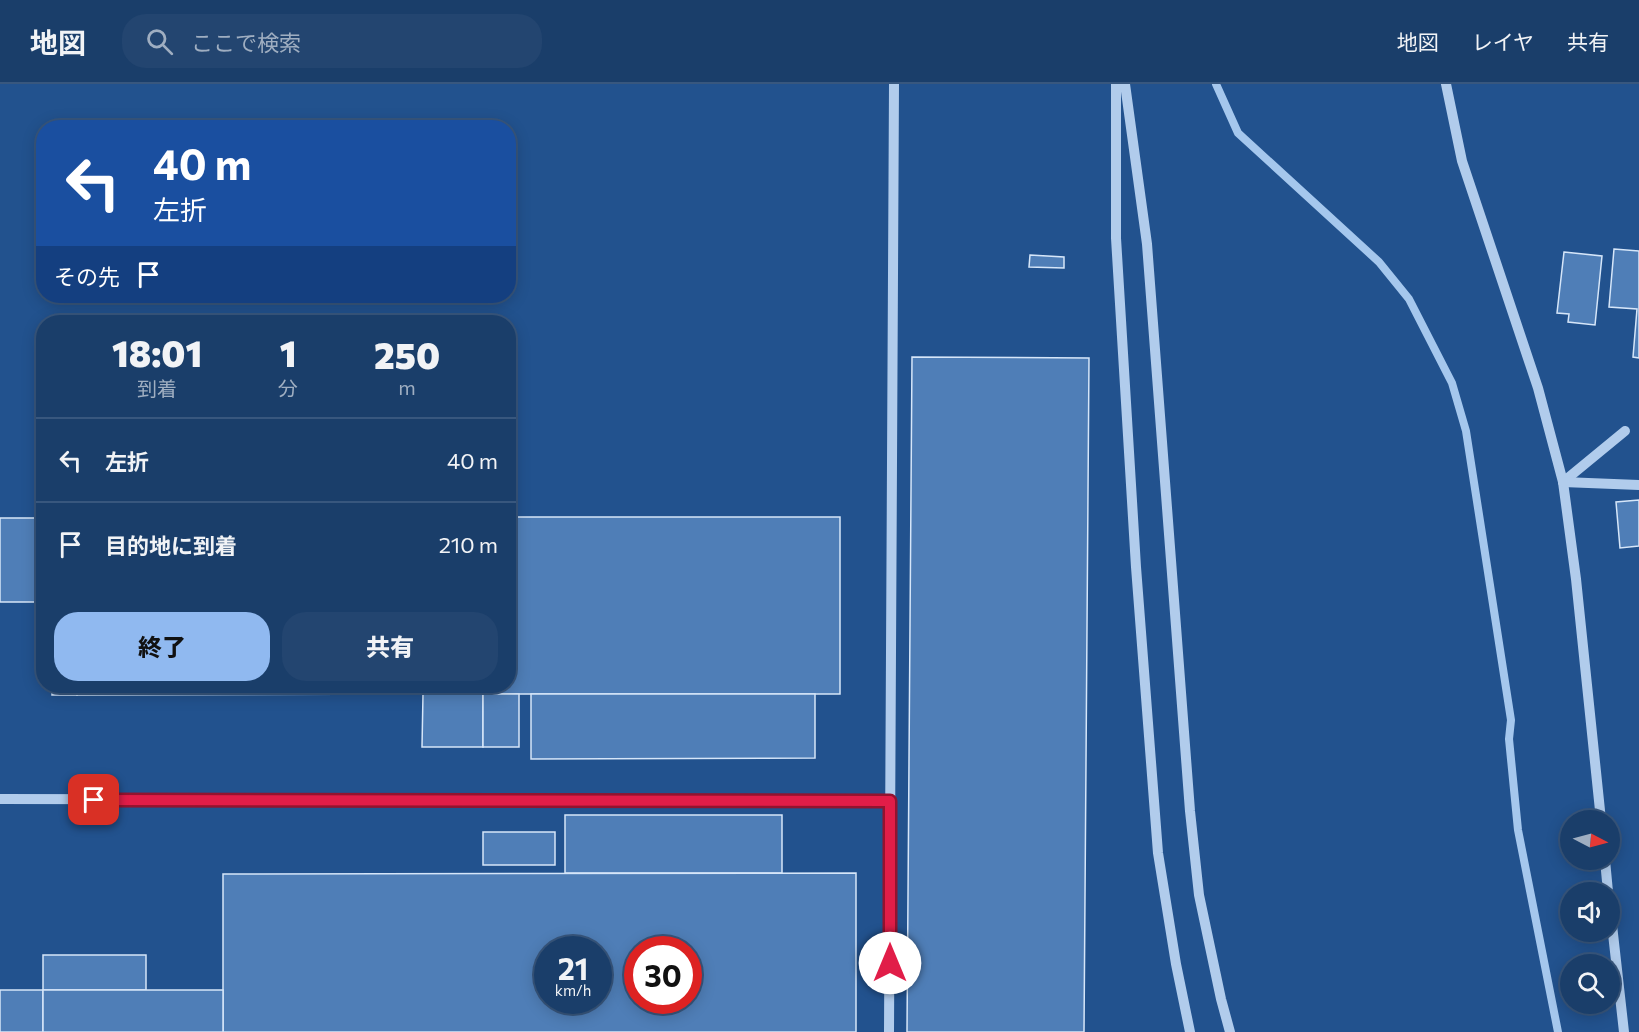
<!DOCTYPE html>
<html lang="ja">
<head>
<meta charset="utf-8">
<style>
  body { margin:0; font-family:Commissioner,"Noto Sans JP",sans-serif; background:#234570; color:#f1f3f6; height:100vh; display:flex; flex-direction:column; font-size:22px; white-space:nowrap }
  * { box-sizing:border-box; margin:0 }
  p { font-size:20px; color:#9faec1 }
  .icon { flex:none; width:33px; height:33px; fill:none; stroke:currentColor; stroke-width:2; stroke-linecap:round; stroke-linejoin:round }
  .map { position:relative; flex:1; overflow:hidden }
  .sheet { position:absolute; left:36px; top:231px; width:480px; height:378px; display:flex; flex-direction:column; background:#1a3e6a; border-radius:24px; box-shadow:0 3px 15px #0003,0 0 0 2px #38577e }
  .sheet>* { flex:none }
  .hud { position:absolute; left:36px; top:36px; width:480px; height:183px; border-radius:24px; box-shadow:0 3px 15px #0003,0 0 0 2px #38577e; background:#1a4fa0; color:#fff; overflow:hidden }
  .needle { width:39px; rotate:96deg }
  .tools { position:absolute; left:1560px; top:726px; display:grid; gap:12px }
  .tools a { display:grid; place-items:center; width:60px; height:60px; border-radius:50%; background:#1a3e6a; box-shadow:0 3px 15px #0003,0 0 0 2px #38577e; font-size:30px }
  .speed { position:absolute; left:534px; top:852px; display:flex; gap:12px; font-size:30px; font-weight:700; text-align:center }
  .speed>* { display:grid; place-content:center; width:78px; height:78px; border-radius:50%; background:#1a3e6a; box-shadow:0 3px 15px #0003,0 0 0 2px #38577e; line-height:1 }
  .speed small { font-size:15px; font-weight:400 }
  .speed .limit { border:9px solid #d22; background:#fff; color:#111 }
  .pin { position:absolute; display:grid; place-items:center; width:51px; height:51px; color:#fff; margin:-26px; border-radius:12px; box-shadow:0 3px 9px #0006 }
  .me { position:absolute; width:66px; margin:-33px; rotate:0deg; stroke-linejoin:round; filter:drop-shadow(0 0 4px #0008) }
  .turn { display:flex; align-items:center; gap:21px; height:126px; padding:0 18px; font-size:27px }
  .turn .icon { width:78px; height:78px; stroke-width:2.5 }
  .turn b { display:block; font-size:42px; line-height:51px }
  .then { display:flex; align-items:center; height:57px; padding:0 18px; background:#0003; gap:12px; font-size:22px }
  .eta { display:flex; justify-content:space-evenly; align-items:center; height:102px; text-align:center }
  .eta b { font-size:36px; font-weight:800; line-height:42px }
  .primary-button { display:flex; gap:12px; margin-top:auto; padding:12px 18px }
  .primary-button a { flex:1; height:69px; border-radius:24px; background:#90b9f0; color:#111; font-size:24px; font-weight:800; line-height:69px; text-align:center }
  .primary-button a+a { background:#234570; color:#f1f3f6 }
  ul { padding:0; list-style:none }
  li { display:flex; align-items:center; gap:18px; height:84px; padding:0 18px; border-top:2px solid #38577e }
  li div { flex:1 }
  li b { display:block; font-size:22px }
  li em { font-style:normal }
  header { display:flex; align-items:center; gap:36px; box-sizing:border-box; height:84px; padding:0 30px; background:#1a3e6a; border-bottom:2px solid #38577e }
  header strong { font-size:28px }
  nav { display:flex; gap:33px; margin-inline-start:auto; font-size:21px }
  .search { width:420px; height:54px; background:#234570; display:flex; align-items:center; gap:15px; box-sizing:border-box; padding:0 21px; border-radius:24px; color:#9faec1; font-size:22px }
  .map>svg:first-child { display:block }
  .lines { fill:none; stroke-linecap:round; stroke-linejoin:round }
  .stream { stroke:#a5c7ed; stroke-width:8 }
  .building { fill:#4f7eb7; stroke:#d6e6f9; stroke-width:1.5; fill-rule:evenodd }
  .minor { stroke:#b1ccec; stroke-width:10 }
  .route-casing { stroke:#92132f; stroke-width:15 }
  .route { stroke:#e11d48; stroke-width:10 }
</style>
</head>
<body>
<header>
<strong>地図</strong>
<div class="search"><svg class="icon" aria-label="search" viewBox="0 0 24 24"><circle cx="10" cy="10" r="6"/><path d="M15 15l6 6"/></svg>ここで検索</div>
<nav><a>地図</a><a>レイヤ</a><a>共有</a></nav>
</header>
<div class="map">
<svg width="1639" height="948" viewBox="0 0 1639 948">
  <rect width="100%" height="100%" fill="#22528e"/>
  <g class="lines">
    <path class="stream" d="M1216 0 1238 49 1379 178 1409 215 1452 299 1466 347 1511 636 1509 655 1518 746 1558 948"/>
  </g>
  <g class="building">
    <path d="M1614 165 1639 167V274L1633 273 1637 225 1609 223Z"/>
    <path d="M1564 168 1602 172 1595 241 1568 238 1569 230 1557 229Z"/>
    <path d="M1030 171 1064 173V184L1029 183Z"/>
    <path d="M912 273 1089 274 1084 948H907Z"/>
    <path d="M1639 416V462L1620 464 1616 418Z"/>
    <path d="M508 433H840V610H423V602H508Z"/>
    <rect x="0" y="434" width="44" height="84"/>
    <rect x="52" y="602" width="25" height="9"/>
    <path d="M77 602H423V610L77 611Z"/>
    <path d="M423 610H483V663H422Z"/>
    <rect x="483" y="610" width="36" height="53"/>
    <path d="M531 610H815V674L531 675Z"/>
    <rect x="565" y="731" width="217" height="58"/>
    <rect x="483" y="748" width="72" height="33"/>
    <path d="M856 789V948H223V790ZM548 866H598V916H548ZM638 866H688V916H638Z"/>
    <rect x="43" y="871" width="103" height="35"/>
    <rect x="0" y="906" width="43" height="42"/>
    <rect x="43" y="906" width="180" height="42"/>
  </g>
  <g class="lines">
    <g class="minor">
      <path d="M1116 0V154L1136 483 1158 769 1176 880 1190 948"/>
      <path d="M1125 0 1147 160 1190 727 1199 811 1221 915 1230 948"/>
      <path d="M1446 0 1462 77 1538 304 1563 398 1576 495 1601 736"/>
      <path d="M1563 398 1625 347"/>
      <path d="M1563 398 1639 401"/>
      <path d="M0 715 890 717"/>
      <path d="M1605 776 1608 808"/>
      <path d="M1610 823 1624 948"/>
      <path d="M889 948 894 0"/>
    </g>
  </g>
  <g class="lines">
    <g class="route-casing">
      <path id="route" d="M94 716 890 717V879"/>
    </g>
    <use href="#route" class="route"/>
  </g>
</svg>
<div class="tools">
<a><svg class="needle" viewBox="-14 -14 28 28"><path d="M0-13l5 13h-10z" fill="#e53935"/><path d="M0 13l5-13h-10z" fill="#9faec1"/></svg></a>
<a><svg class="icon" aria-label="sound" viewBox="0 0 24 24"><path d="M4 9h4l5-4v14l-5-4H4zM17 9q2 3 0 6"/></svg></a>
<a><svg class="icon" aria-label="search" viewBox="0 0 24 24"><circle cx="10" cy="10" r="6"/><path d="M15 15l6 6"/></svg></a>
</div>
<div class="speed"><div>21<small>km/h</small></div><div class="limit">30</div></div>
<div class="pin" style="left:94px;top:716px;background:#d93025"><svg class="icon" aria-label="arrive" viewBox="0 0 24 24"><path d="M6 21V4h12l-3 4 3 4H6"/></svg></div>
<svg class="me" style="left:890px;top:879px" viewBox="-20 -20 40 40"><circle r="19" fill="#fff"/><path d="M0-13L10 11 0 6-10 11z" fill="#e11d48"/></svg>
<div class="hud">
<div class="turn"><svg class="icon" aria-label="left" viewBox="0 0 24 24"><path d="M17 20v-9H6M10 6l-5 5 5 5"/></svg><div><b>40 m</b>左折</div></div>
<div class="then">その先<svg class="icon" aria-label="arrive" viewBox="0 0 24 24"><path d="M6 21V4h12l-3 4 3 4H6"/></svg></div>
</div>
<section class="sheet">
<div class="eta">
<div><b>18:01</b><p>到着</p></div>
<div><b>1</b><p>分</p></div>
<div><b>250</b><p>m</p></div>
</div>
<ul>
<li><svg class="icon" aria-label="left" viewBox="0 0 24 24"><path d="M17 20v-9H6M10 6l-5 5 5 5"/></svg><div><b>左折</b></div><em>40 m</em></li>
<li><svg class="icon" aria-label="arrive" viewBox="0 0 24 24"><path d="M6 21V4h12l-3 4 3 4H6"/></svg><div><b>目的地に到着</b></div><em>210 m</em></li>
</ul>
<div class="primary-button"><a>終了</a><a>共有</a></div>
</section>
</div>
</body>
</html>
